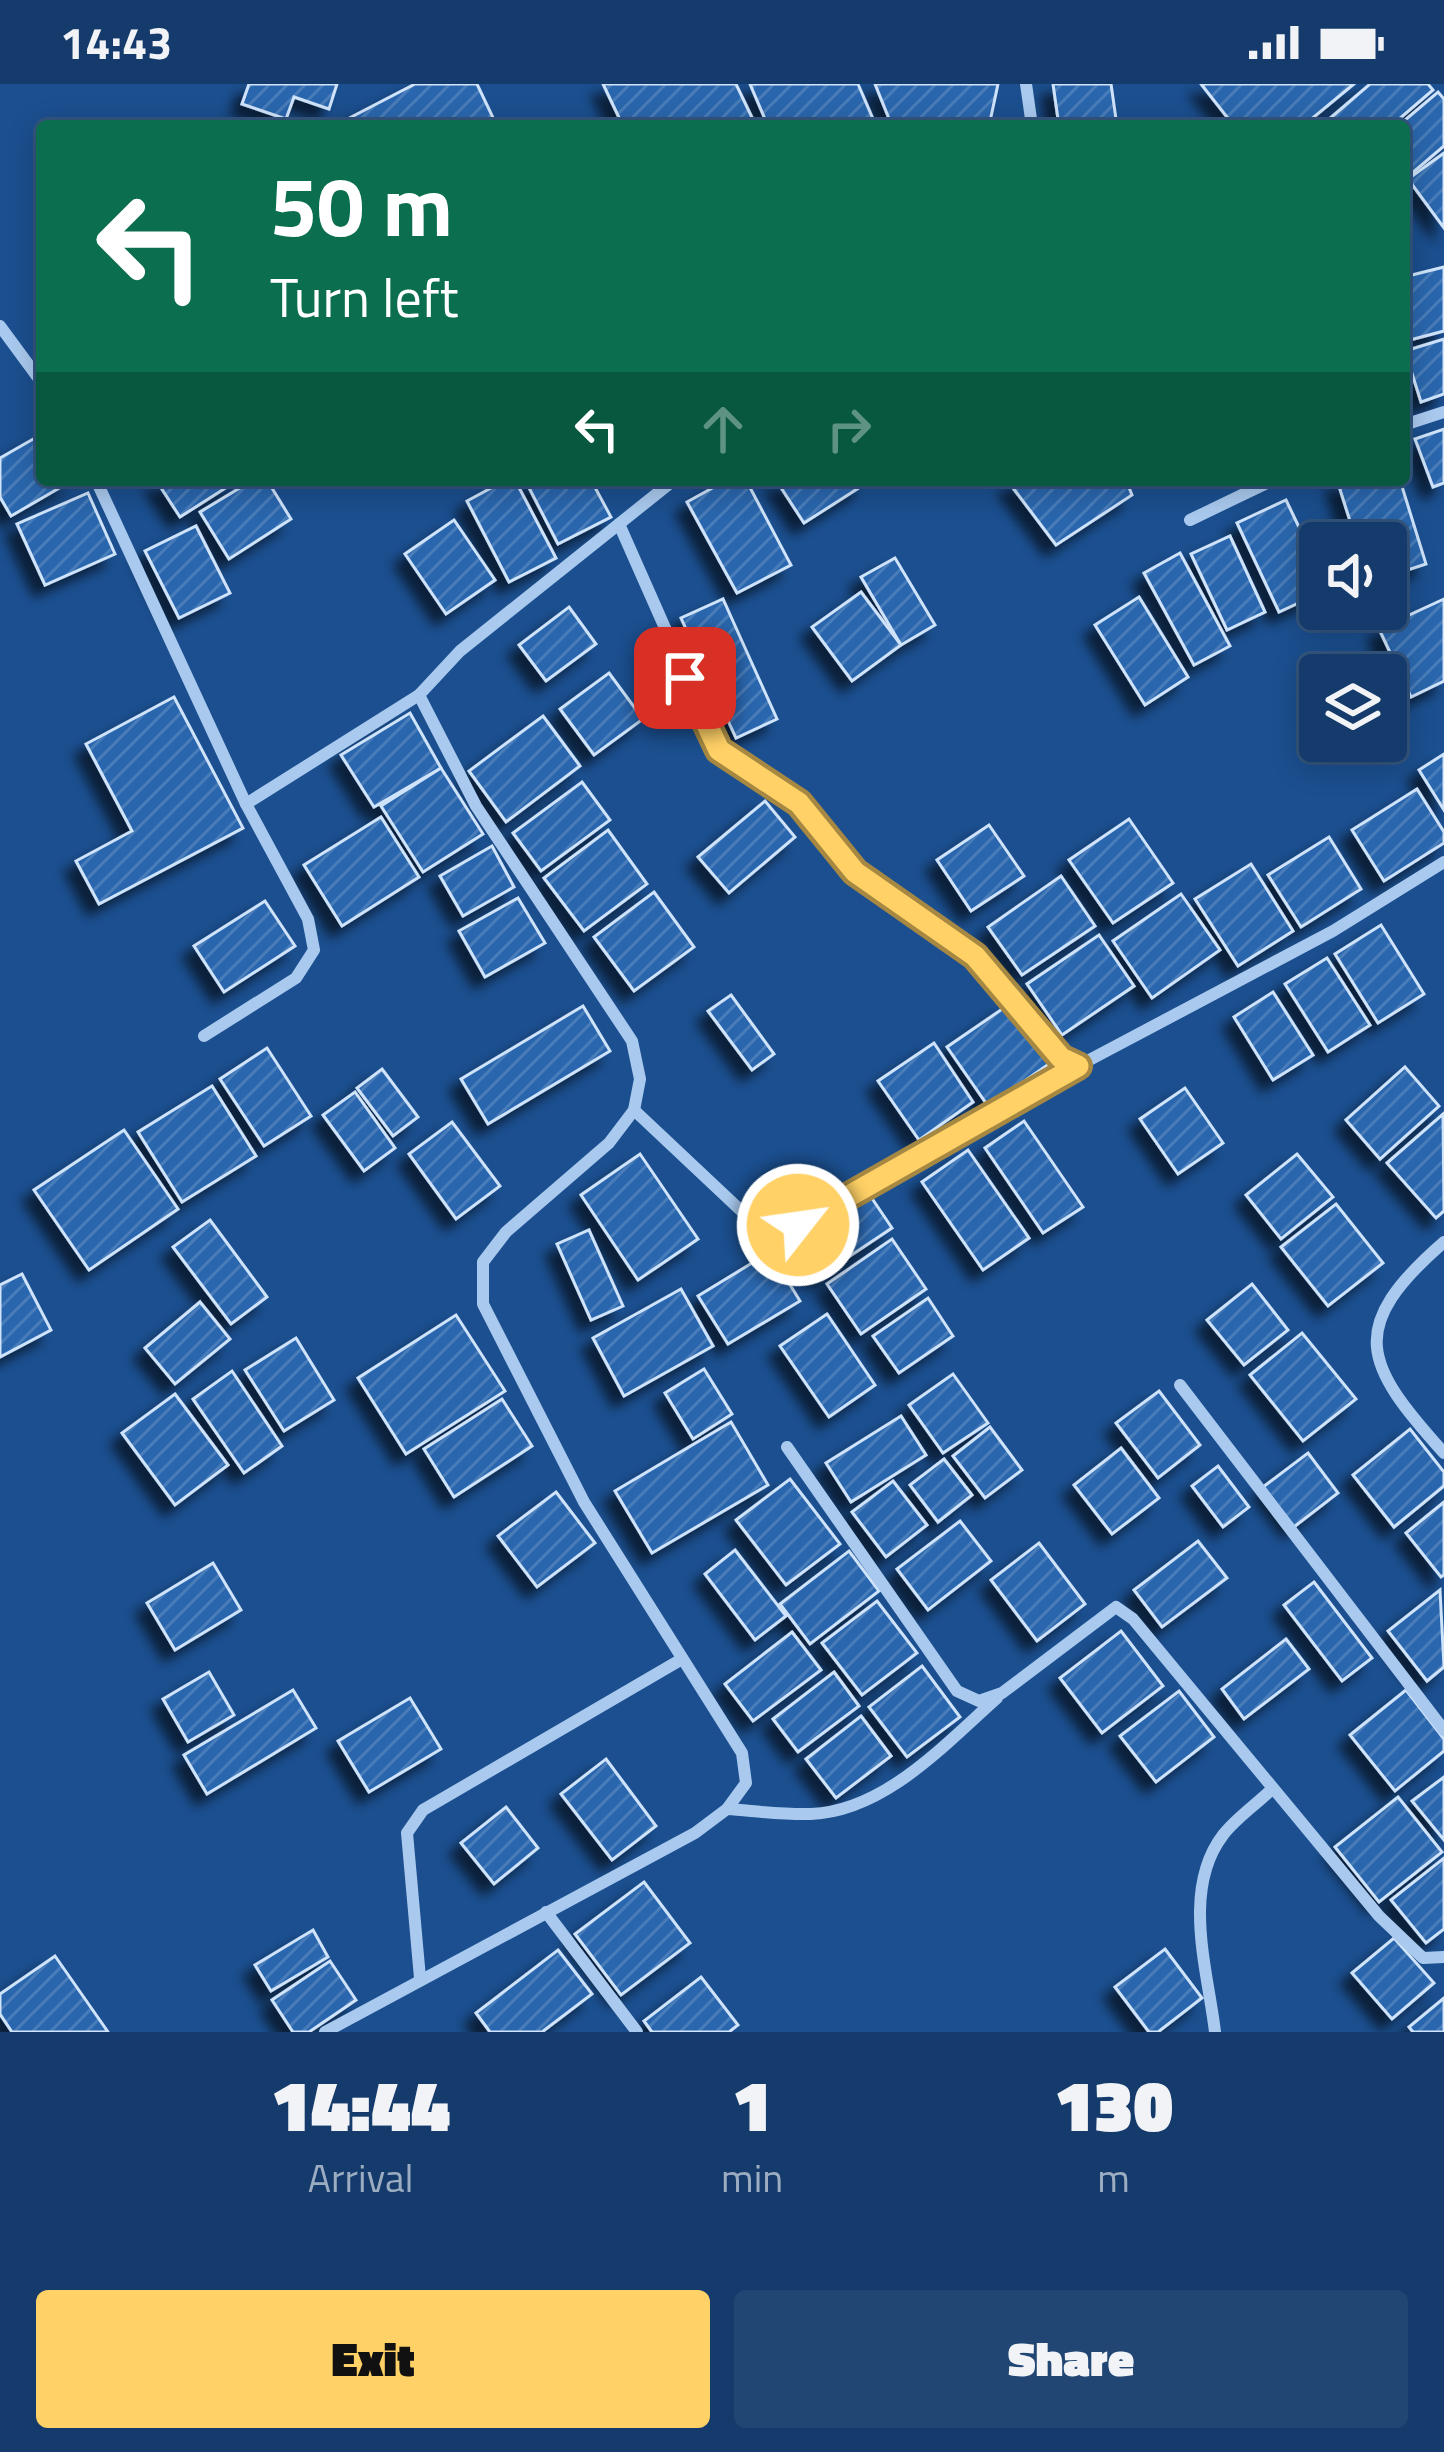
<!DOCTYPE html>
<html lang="en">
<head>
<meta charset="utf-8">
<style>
  body { margin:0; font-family:"Titillium Web",sans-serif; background:#214673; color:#f1f3f6; height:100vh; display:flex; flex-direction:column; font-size:45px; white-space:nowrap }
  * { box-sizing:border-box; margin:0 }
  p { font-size:39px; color:#9dadc1 }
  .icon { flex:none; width:66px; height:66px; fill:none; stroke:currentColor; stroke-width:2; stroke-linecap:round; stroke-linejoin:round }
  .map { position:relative; height:1948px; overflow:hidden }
  .panel { display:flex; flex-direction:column; background:#143b6b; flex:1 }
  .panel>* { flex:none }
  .guide { position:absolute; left:36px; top:36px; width:1374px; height:366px; border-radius:12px; box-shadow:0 6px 30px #0003,0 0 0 3px #33557e; background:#0b6e4f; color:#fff; overflow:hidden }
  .buttons { position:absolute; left:1299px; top:438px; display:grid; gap:24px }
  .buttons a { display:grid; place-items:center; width:108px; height:108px; border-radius:12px; background:#143b6b; box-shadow:0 6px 30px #0003,0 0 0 3px #33557e; font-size:60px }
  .pin { position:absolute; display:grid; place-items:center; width:102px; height:102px; color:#fff; margin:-51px; border-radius:24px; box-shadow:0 6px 18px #0006 }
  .me { position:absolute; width:132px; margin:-66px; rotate:60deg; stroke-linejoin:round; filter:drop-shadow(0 0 9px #0008) }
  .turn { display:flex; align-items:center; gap:42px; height:252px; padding:0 36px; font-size:54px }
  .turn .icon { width:156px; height:156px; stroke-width:2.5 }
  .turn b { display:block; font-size:84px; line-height:102px }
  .lanes { display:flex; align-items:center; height:114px; padding:0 36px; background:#0003; justify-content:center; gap:60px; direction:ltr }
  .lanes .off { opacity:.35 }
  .eta { display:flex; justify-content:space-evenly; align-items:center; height:204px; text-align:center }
  .eta b { font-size:72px; font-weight:800; line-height:84px }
  .primary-button { display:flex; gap:24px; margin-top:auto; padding:24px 36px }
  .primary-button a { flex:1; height:138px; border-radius:12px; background:#ffd166; color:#111; font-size:48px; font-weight:800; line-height:138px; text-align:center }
  .primary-button a+a { background:#214673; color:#f1f3f6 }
  .status { display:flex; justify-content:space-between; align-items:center; height:84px; padding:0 60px; background:#143b6b; direction:ltr }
  .status svg { height:33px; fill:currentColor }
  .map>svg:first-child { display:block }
  .building { fill:url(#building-hatch); stroke:#cfe3fa; stroke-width:3; filter:url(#shadow) }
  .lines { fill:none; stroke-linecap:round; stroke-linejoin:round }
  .street { stroke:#a9c9ee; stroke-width:12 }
  .route-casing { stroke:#a68842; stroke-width:30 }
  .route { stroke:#ffd166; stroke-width:21 }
</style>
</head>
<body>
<div class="status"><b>14:43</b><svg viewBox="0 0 49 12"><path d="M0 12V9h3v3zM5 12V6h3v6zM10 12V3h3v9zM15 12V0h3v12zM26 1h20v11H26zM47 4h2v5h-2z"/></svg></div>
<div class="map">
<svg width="1444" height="1948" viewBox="0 0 1444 1948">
  <defs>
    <pattern id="building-hatch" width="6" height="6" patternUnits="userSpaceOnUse" patternTransform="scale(3)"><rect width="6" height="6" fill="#2a66ad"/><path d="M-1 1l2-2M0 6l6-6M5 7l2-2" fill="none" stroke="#4a7db9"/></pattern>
    <filter id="shadow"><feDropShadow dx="-11" dy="11" stdDeviation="6" flood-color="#0009"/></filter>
  </defs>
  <rect width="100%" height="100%" fill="#1b4f8f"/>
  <g class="building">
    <path d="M249 0H337L329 25 294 13 286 35 242 20Z"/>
    <path d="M415 0H477L497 42H334Z"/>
    <path d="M603 0H736L756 42H623Z"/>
    <path d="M750 0H858L876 42H768Z"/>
    <path d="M875 0H998L989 42H892Z"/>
    <path d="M1053 0H1111L1117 42H1059Z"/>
    <path d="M1201 0H1354L1303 42H1234Z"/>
    <path d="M1370 0H1428L1433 6 1391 42H1333L1328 36Z"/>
    <path d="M1438 8 1444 15V62L1404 96V42H1398Z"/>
    <path d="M1444 69V144L1408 95Z"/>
    <path d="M1444 183V247L1406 257 1404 193Z"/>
    <path d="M1444 255V310L1421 318 1405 267Z"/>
    <path d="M1444 345V399L1433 403 1415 355Z"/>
    <path d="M42 350V396H73L11 432 0 413V374Z"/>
    <path d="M156 396H238L180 433Z"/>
    <path d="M253 396H267L291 435 229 475 200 428Z"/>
    <path d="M506 396H515L556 474 509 498 467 417Z"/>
    <path d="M525 396H591L611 433 558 460Z"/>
    <path d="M727 396H746L791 481 737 509 687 418Z"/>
    <path d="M776 396H863L865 400 804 439Z"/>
    <path d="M1016 396H1126L1132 411 1056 461 1010 400Z"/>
    <path d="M1337 396H1400L1426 480 1386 493V459H1357Z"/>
    <path d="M88 409 115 470 45 501 17 440Z"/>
    <path d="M1286 416 1320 487V509L1279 528 1237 439Z"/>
    <path d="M454 436 495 496 446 530 405 470Z"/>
    <path d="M196 442 230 509 179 534 145 467Z"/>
    <path d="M1230 452 1265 528 1227 546 1191 470Z"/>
    <path d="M1180 469 1230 562 1194 581 1144 489Z"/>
    <path d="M895 474 935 541 901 561 861 493Z"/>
    <path d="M861 508 901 561 852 597 812 543Z"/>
    <path d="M1139 513 1188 593 1145 621 1095 541Z"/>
    <path d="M723 515 777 635 736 654 681 534Z"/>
    <path d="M1444 515V597L1411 613 1379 545Z"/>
    <path d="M569 523 596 560 546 597 519 561Z"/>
    <path d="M609 589 643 635 594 671 560 625Z"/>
    <path d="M174 613 243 744 99 820 76 777 132 747 86 660Z"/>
    <path d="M410 629 441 684 374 723 341 671Z"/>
    <path d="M543 632 580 682 506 738 469 687Z"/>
    <path d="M1444 670V726L1419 686Z"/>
    <path d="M441 684 483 750 423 788 381 722Z"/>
    <path d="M582 698 610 736 541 787 513 749Z"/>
    <path d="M1417 705 1444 748V759L1384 797 1352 746Z"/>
    <path d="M765 717 795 753 729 809 698 773Z"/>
    <path d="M381 733 419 793 342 842 304 781Z"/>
    <path d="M1129 735 1173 799 1113 839 1069 776Z"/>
    <path d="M989 741 1024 792 971 827 937 776Z"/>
    <path d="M608 746 647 800 584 847 544 794Z"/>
    <path d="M1329 753 1361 805 1301 843 1268 791Z"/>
    <path d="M492 762 514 803 463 832 440 792Z"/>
    <path d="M1251 780 1293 847 1238 882 1195 815Z"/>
    <path d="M1061 792 1095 842 1022 891 988 843Z"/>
    <path d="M654 808 694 863 634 907 594 853Z"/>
    <path d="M1181 810 1220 866 1152 914 1113 857Z"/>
    <path d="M518 814 545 859 485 893 459 847Z"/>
    <path d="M265 817 295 862 224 908 194 862Z"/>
    <path d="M1381 841 1424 910 1378 939 1335 870Z"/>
    <path d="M1099 851 1134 902 1062 951 1027 900Z"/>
    <path d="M1327 874 1370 941 1328 968 1285 900Z"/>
    <path d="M1273 908 1313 971 1273 996 1234 933Z"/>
    <path d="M731 911 774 970 752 986 708 927Z"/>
    <path d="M1008 921 1049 980 988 1022 947 963Z"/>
    <path d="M583 922 610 967 488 1040 461 995Z"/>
    <path d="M934 959 973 1018 919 1056 878 997Z"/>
    <path d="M267 964 311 1032 264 1062 220 995Z"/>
    <path d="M1405 983 1439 1022 1380 1075 1346 1036Z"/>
    <path d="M382 985 418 1033 393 1052 357 1004Z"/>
    <path d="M212 1002 256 1072 182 1118 138 1048Z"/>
    <path d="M1185 1004 1223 1059 1178 1090 1140 1035Z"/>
    <path d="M355 1008 395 1064 364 1087 323 1031Z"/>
    <path d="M1443 1030 1444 1127 1436 1134 1387 1079Z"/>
    <path d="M1024 1037 1083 1123 1043 1149 985 1064Z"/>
    <path d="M452 1038 500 1102 456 1135 409 1070Z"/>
    <path d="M124 1046 178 1125 89 1186 34 1106Z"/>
    <path d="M968 1066 1029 1154 983 1186 922 1098Z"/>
    <path d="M640 1070 698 1155 638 1196 581 1111Z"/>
    <path d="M1297 1070 1333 1113 1281 1155 1246 1111Z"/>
    <path d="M869 1110 892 1144 820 1192 798 1159Z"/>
    <path d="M1336 1120 1383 1179 1328 1222 1281 1163Z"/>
    <path d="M210 1136 267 1213 231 1240 173 1163Z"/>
    <path d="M589 1146 623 1222 591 1236 557 1160Z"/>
    <path d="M892 1155 926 1205 861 1250 827 1200Z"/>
    <path d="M770 1168 800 1217 728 1260 698 1212Z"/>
    <path d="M22 1190 51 1246 0 1273V1201Z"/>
    <path d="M1252 1200 1288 1246 1244 1281 1207 1236Z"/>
    <path d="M681 1205 713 1262 624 1312 593 1254Z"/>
    <path d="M928 1214 953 1252 899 1289 873 1252Z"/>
    <path d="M200 1218 230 1255 175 1300 145 1264Z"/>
    <path d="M827 1230 875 1301 829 1333 780 1262Z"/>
    <path d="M456 1231 505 1307 406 1370 358 1294Z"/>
    <path d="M1302 1249 1356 1315 1303 1357 1250 1291Z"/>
    <path d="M296 1254 334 1316 284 1347 245 1286Z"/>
    <path d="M704 1285 732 1330 693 1355 665 1309Z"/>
    <path d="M232 1287 282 1362 244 1389 193 1315Z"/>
    <path d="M953 1290 988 1339 943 1369 909 1321Z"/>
    <path d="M1159 1307 1200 1361 1158 1394 1116 1339Z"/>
    <path d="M175 1310 228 1381 175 1421 122 1349Z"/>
    <path d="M502 1315 532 1362 454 1413 424 1365Z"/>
    <path d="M901 1332 926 1371 851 1418 826 1379Z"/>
    <path d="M731 1338 768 1401 652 1469 615 1407Z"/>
    <path d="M990 1343 1022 1386 985 1414 953 1372Z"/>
    <path d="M1410 1345 1444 1388V1402L1394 1443 1353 1391Z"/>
    <path d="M1121 1364 1159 1414 1112 1450 1074 1401Z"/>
    <path d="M1308 1369 1338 1409 1294 1443 1263 1403Z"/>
    <path d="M944 1375 972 1411 938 1438 910 1401Z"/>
    <path d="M1218 1382 1249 1423 1223 1443 1192 1402Z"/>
    <path d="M790 1395 840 1460 786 1501 736 1436Z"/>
    <path d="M893 1397 927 1441 886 1473 852 1428Z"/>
    <path d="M556 1408 595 1459 537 1503 498 1452Z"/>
    <path d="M1444 1418V1491L1441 1493 1406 1449Z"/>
    <path d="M960 1437 991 1477 928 1526 897 1485Z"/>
    <path d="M1198 1457 1227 1494 1162 1543 1134 1506Z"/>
    <path d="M1039 1459 1085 1520 1037 1557 991 1496Z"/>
    <path d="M735 1466 786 1532 755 1556 705 1490Z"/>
    <path d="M849 1467 879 1507 810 1560 780 1520Z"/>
    <path d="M213 1479 241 1526 175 1566 147 1519Z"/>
    <path d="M1314 1498 1372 1574 1342 1597 1284 1521Z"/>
    <path d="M1440 1506 1444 1583 1427 1597 1388 1547Z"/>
    <path d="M877 1517 917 1569 862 1611 822 1559Z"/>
    <path d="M1121 1547 1163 1602 1102 1649 1060 1594Z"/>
    <path d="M792 1548 821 1586 753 1637 725 1600Z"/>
    <path d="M1286 1555 1309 1585 1244 1635 1222 1605Z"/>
    <path d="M922 1582 960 1633 907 1673 869 1623Z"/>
    <path d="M209 1588 234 1631 188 1658 163 1615Z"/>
    <path d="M834 1588 859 1622 798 1668 773 1635Z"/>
    <path d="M293 1606 316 1644 207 1710 184 1671Z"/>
    <path d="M1406 1606 1444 1655V1667L1395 1707 1350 1651Z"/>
    <path d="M1179 1607 1214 1653 1156 1698 1120 1652Z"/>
    <path d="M410 1614 441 1665 369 1708 338 1657Z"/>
    <path d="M861 1632 891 1672 836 1714 806 1675Z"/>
    <path d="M606 1675 656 1742 612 1776 561 1710Z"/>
    <path d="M1444 1693V1756L1412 1717Z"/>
    <path d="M1398 1713 1442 1768 1379 1818 1335 1763Z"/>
    <path d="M506 1723 538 1764 494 1800 461 1759Z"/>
    <path d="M1444 1774V1845L1426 1859 1391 1816Z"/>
    <path d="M644 1798 690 1859 621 1911 575 1850Z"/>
    <path d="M313 1846 328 1873 271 1907 255 1881Z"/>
    <path d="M1394 1854 1434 1899 1392 1935 1352 1889Z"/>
    <path d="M1165 1865 1202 1914 1158 1948H1149L1115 1903Z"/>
    <path d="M558 1866 592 1910 542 1948H490L476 1929Z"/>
    <path d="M55 1872 108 1948H12L0 1930V1910Z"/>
    <path d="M330 1877 356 1916 309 1948H293L272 1916Z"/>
    <path d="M701 1893 738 1941 729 1948H652L644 1937Z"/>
    <path d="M1444 1914V1948H1413L1409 1943Z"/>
  </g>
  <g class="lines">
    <g class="street">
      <path d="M1026 0 1032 42"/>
      <path d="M0 242 42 299"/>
      <path d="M1404 341 1444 328"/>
      <path d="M96 396 246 720 308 835 314 866 296 894 204 952"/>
      <path d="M1190 436 1273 396"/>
      <path d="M619 440 719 666 799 719 855 788 975 872 1061 974 1078 982 1333 847 1444 778"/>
      <path d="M246 720 419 611"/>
      <path d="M634 1026 752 1137 798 1141 1078 982"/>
      <path d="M1444 1158C1345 1244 1364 1280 1444 1369"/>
      <path d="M1180 1301 1444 1646"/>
      <path d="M787 1363 957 1607 979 1617 1002 1609 1116 1523 1133 1535 1379 1832 1423 1874 1444 1873"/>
      <path d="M727 1725C755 1727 783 1731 811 1730 885 1727 945 1660 997 1614"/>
      <path d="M546 1828 637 1948"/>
      <path d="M420 1894 407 1749 423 1726 682 1575"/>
      <path d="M325 1948 695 1749 727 1725 746 1699 742 1669 584 1418 483 1220V1178L506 1148 609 1059 634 1026 640 995 632 957 476 722 419 611 460 567 674 396"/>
      <path d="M1215 1948C1208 1887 1181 1806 1223 1751 1236 1734 1257 1720 1272 1705"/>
    </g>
  </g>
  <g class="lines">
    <g class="route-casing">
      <path id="route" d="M685 594 719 666 799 719 855 788 975 872 1061 974 1078 982 798 1141"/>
    </g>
    <use href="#route" class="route"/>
  </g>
</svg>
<div class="buttons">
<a><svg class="icon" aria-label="sound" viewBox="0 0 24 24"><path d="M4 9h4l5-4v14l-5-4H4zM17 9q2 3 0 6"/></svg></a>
<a><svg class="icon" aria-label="layers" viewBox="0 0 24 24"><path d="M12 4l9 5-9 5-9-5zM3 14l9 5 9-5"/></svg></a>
</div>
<div class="pin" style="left:685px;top:594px;background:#d93025"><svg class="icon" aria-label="arrive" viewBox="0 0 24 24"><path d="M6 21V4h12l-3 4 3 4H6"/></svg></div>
<svg class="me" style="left:798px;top:1141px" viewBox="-20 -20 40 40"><circle r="17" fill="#ffd166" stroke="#fff" stroke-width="3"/><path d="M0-11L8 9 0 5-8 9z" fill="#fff"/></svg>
<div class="guide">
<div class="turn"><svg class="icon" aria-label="left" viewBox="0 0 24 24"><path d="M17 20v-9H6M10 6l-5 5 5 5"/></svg><div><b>50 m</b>Turn left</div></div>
<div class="lanes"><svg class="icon" aria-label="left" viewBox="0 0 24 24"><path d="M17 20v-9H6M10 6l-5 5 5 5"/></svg><svg class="icon off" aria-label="ahead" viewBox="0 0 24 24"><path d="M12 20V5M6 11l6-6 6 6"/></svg><svg class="icon off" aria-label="right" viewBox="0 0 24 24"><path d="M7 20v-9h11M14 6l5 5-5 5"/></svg></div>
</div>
</div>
<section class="panel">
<div class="eta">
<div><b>14:44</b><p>Arrival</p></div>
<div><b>1</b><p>min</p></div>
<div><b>130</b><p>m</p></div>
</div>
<div class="primary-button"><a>Exit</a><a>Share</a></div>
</section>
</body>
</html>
